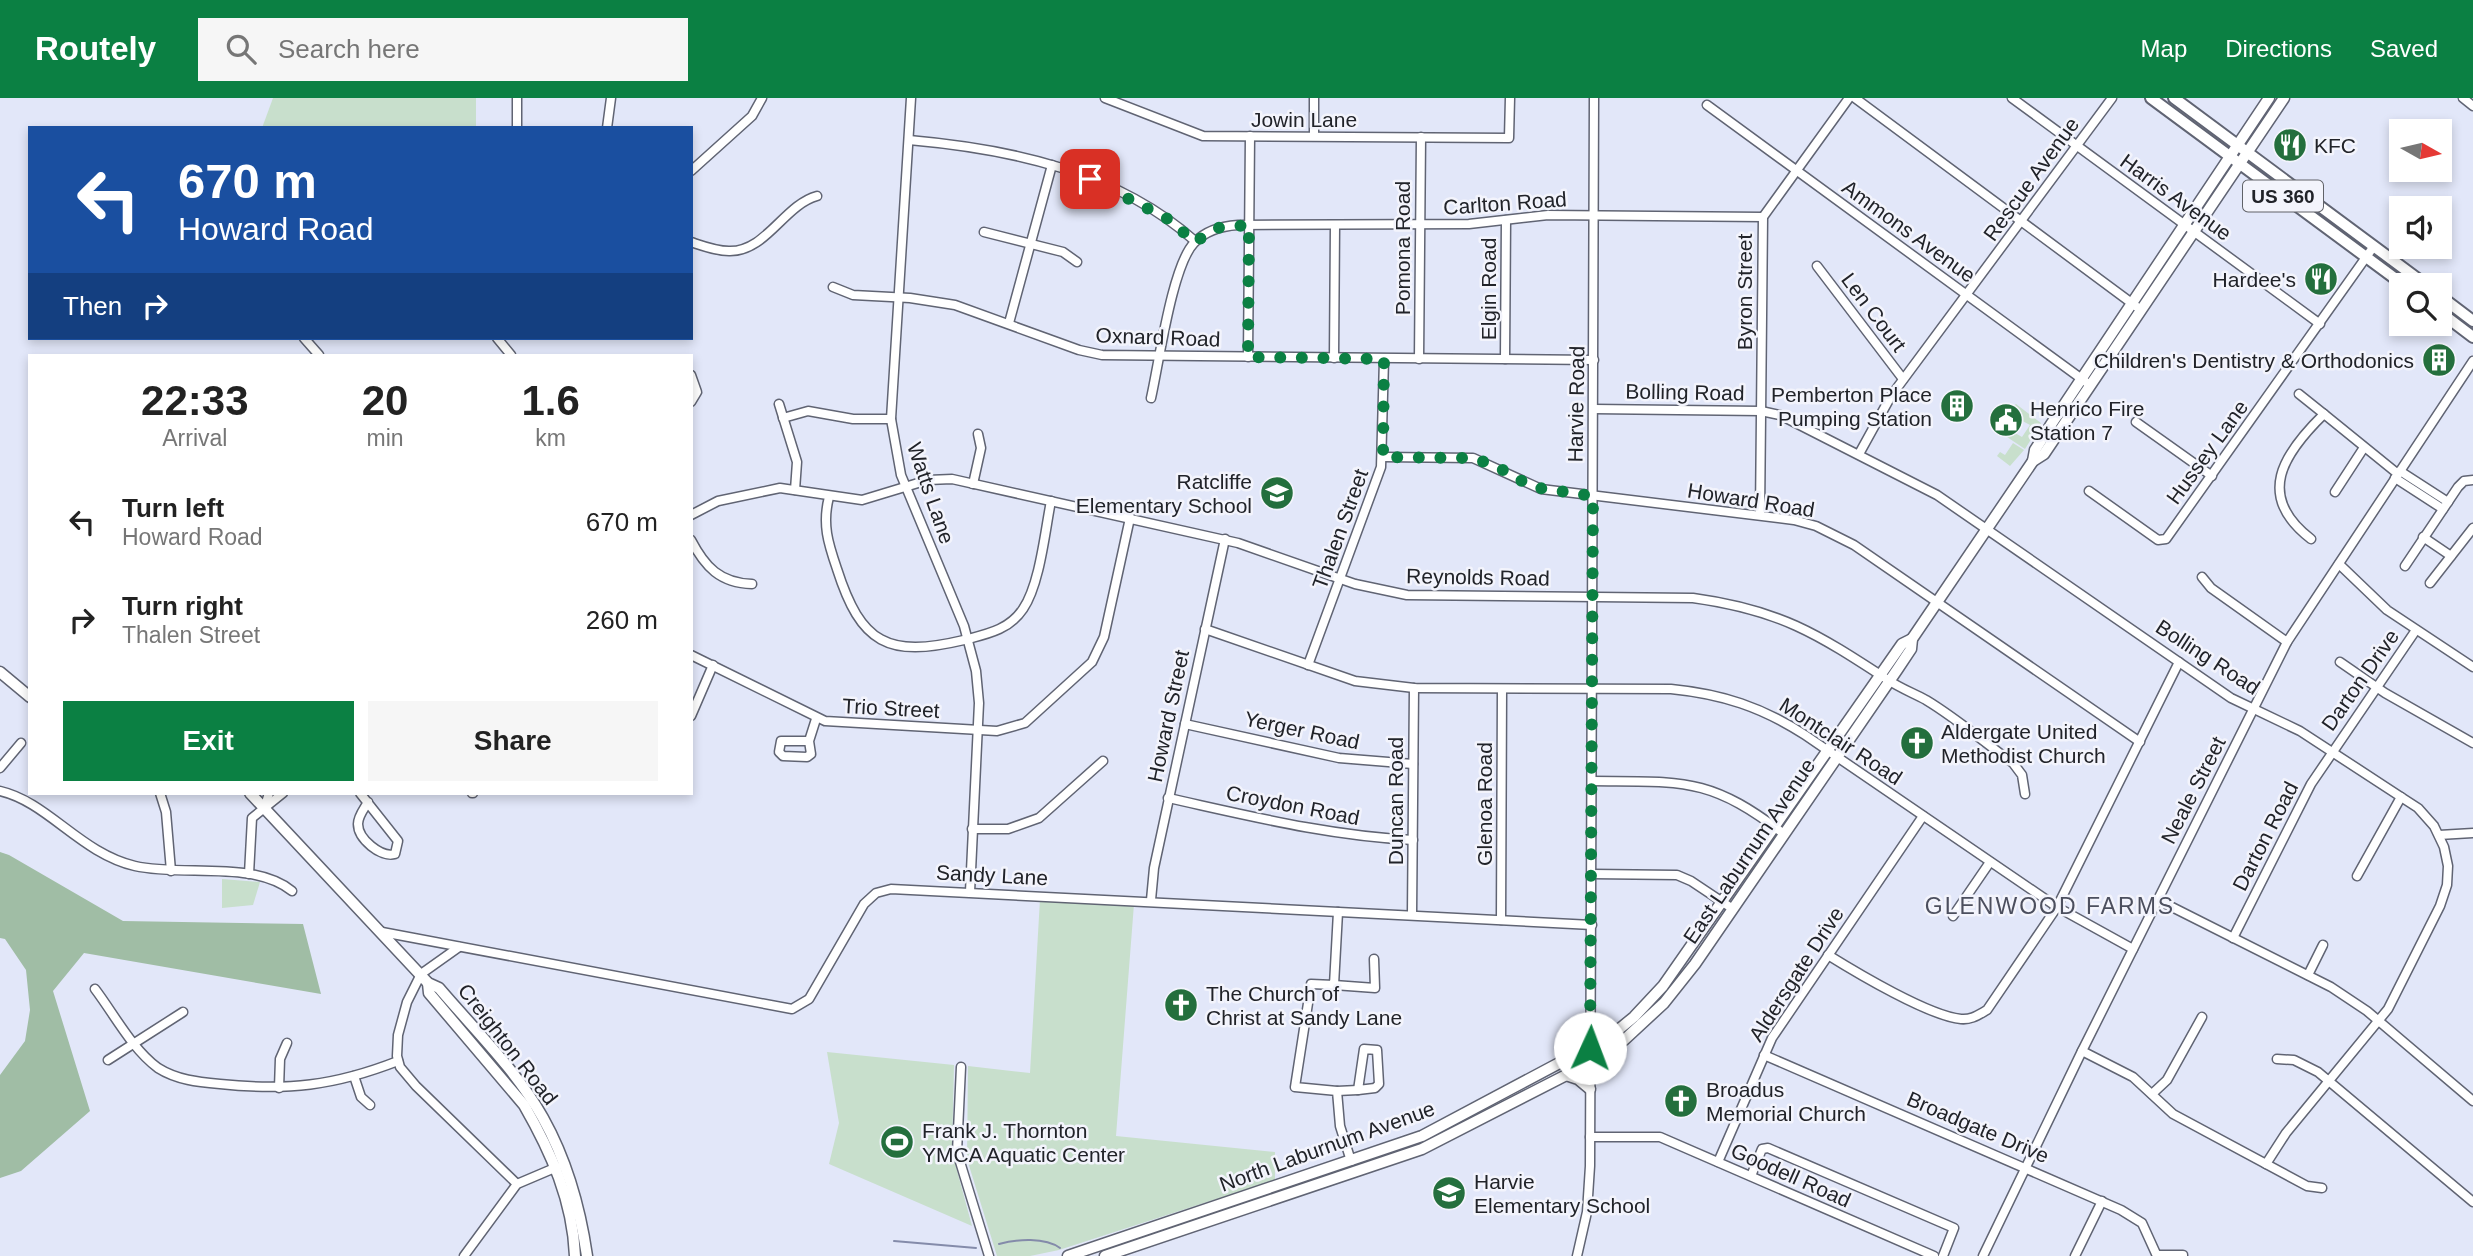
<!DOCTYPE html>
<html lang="en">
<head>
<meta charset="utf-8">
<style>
  body { margin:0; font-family:Helvetica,sans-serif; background:#f6f6f6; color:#222; height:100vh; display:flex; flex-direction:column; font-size:26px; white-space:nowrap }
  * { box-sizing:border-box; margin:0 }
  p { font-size:23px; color:#767676 }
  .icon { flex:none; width:38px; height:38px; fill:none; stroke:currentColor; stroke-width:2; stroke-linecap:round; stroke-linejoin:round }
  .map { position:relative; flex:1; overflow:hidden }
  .sheet { position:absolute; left:28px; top:256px; width:665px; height:441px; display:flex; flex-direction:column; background:#fff; border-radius:0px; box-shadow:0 4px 10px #0003 }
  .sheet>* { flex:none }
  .top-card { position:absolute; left:28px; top:28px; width:665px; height:214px; border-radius:0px; box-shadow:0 4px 10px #0003; background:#1a4fa0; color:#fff; overflow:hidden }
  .needle { width:46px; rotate:98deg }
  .buttons { position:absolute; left:2389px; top:21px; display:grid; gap:14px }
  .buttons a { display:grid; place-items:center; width:63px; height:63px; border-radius:0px; background:#fff; box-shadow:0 4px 10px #0003; font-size:35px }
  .pin { position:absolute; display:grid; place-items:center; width:60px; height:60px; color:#fff; margin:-30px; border-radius:14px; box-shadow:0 4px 10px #0006 }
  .me { position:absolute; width:77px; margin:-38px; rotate:2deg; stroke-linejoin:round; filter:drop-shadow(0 0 5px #0008) }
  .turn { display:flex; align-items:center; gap:24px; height:147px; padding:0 35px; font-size:32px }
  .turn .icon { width:91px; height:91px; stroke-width:2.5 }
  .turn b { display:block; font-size:49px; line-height:60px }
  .then { display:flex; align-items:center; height:66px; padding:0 35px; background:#0003; gap:14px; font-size:26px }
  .eta { display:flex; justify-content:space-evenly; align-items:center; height:119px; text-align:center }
  .eta b { font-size:42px; font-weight:800; line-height:49px }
  .action { display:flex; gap:14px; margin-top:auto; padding:14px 35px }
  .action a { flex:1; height:80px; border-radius:0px; background:#0b8043; color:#fff; font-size:28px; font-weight:800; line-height:80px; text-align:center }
  .action a+a { background:#f6f6f6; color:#222 }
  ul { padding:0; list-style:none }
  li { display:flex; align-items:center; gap:21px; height:98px; padding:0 35px }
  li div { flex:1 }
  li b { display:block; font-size:26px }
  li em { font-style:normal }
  header { display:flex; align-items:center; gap:42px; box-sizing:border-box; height:98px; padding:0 35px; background:#0b8043; color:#fff }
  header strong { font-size:33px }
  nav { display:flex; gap:38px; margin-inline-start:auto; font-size:24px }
  .search { width:490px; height:63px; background:#f6f6f6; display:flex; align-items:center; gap:18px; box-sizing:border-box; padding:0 24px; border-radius:0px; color:#767676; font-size:26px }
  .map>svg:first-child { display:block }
  .green { fill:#c8dfcc }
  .forest { fill:#a0bda5 }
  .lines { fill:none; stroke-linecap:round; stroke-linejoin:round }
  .stream { stroke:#848baa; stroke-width:2 }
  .minor-casing { stroke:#606473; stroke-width:11 }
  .major-casing { stroke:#606473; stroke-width:13 }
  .highway-casing { stroke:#606473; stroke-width:14 }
  .minor { stroke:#fff; stroke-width:8 }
  .major { stroke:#fff; stroke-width:10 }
  .highway { stroke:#fff; stroke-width:10 }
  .route { stroke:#0b8043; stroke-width:12; stroke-dasharray:0 21.6 }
  .labels { text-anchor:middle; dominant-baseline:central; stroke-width:5; stroke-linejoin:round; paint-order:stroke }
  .shield { fill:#f3f4fc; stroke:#606268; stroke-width:2 }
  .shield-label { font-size:19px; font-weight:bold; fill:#212329 }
  .street-label { font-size:21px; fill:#212329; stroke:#f3f4fc }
  .poi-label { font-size:21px; fill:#212329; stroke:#f3f4fc; text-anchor:start }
  .neighbourhood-label { font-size:23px; letter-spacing:2px; fill:#4c4f5e; stroke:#f3f4fc }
</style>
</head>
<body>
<header>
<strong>Routely</strong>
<div class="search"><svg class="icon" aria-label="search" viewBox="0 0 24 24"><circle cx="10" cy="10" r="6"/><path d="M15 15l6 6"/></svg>Search here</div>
<nav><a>Map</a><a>Directions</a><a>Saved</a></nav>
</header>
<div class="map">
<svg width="2473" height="1158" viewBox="0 0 2473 1158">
  <rect width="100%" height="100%" fill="#e2e7f9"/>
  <g class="green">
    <path d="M273 0H476V30H262Z"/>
    <path d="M2016 306 2041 325 2025 351 2007 339 2015 335 2022 339 2030 327 2015 319 2009 311Z"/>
    <path d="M2013 345 2024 352 2010 368 1997 358 2000 354 2005 357Z"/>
    <path d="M222 781 260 784 253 807 222 810Z"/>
    <path d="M1040 801 1134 806 1116 1038 1275 1054V1082L1059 1152 1030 1158H997L967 1061 968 968 1030 975Z"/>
    <path d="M827 954 954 967 952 1054 972 1128 829 1066 839 1025Z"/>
  </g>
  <path class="forest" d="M0 754 9 757 123 823 303 826 321 896 84 855 53 893 90 1013 21 1073 0 1080V977L25 943 30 912 26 872 5 841 0 840Z"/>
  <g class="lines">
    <g class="stream">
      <path d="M894 1143 976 1150"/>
      <path d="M999 1146C1017 1141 1045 1139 1060 1150"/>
    </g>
    <g class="minor-casing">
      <g id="minor">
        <path d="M517 0V30"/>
        <path d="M911 0 891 321 901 377 964 528 976 573 979 605 970 794"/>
        <path d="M1105 0 1203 38 1509 40 1510 0"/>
        <path d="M1855 0 2141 212"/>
        <path d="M2012 0 2320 226"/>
        <path d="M2463 0 2473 8"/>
        <path d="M1707 7 2090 287"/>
        <path d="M607 30 611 0"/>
        <path d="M1314 38V0"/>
        <path d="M909 42C1011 51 1116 73 1195 143"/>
        <path d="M691 73 752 18 762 0"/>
        <path d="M984 134 1063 154 1077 164"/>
        <path d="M691 144C703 148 716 153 729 153 766 154 784 107 817 98"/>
        <path d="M1817 168 1903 281"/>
        <path d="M833 189 853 197 910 200 955 207 1079 252 1102 257 1594 262"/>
        <path d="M1009 225 1052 67"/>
        <path d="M304 240 319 257"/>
        <path d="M497 240 511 257"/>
        <path d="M1248 259 1250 38"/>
        <path d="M1334 260 1335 127"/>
        <path d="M1419 261 1421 39"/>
        <path d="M1505 261 1506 122"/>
        <path d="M691 277 697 294 691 304"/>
        <path d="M2299 296 2324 316"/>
        <path d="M1151 300C1159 265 1172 168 1194 145 1205 133 1222 128 1238 127L1469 126 1548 117 1763 119"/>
        <path d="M779 306 797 364 795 392"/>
        <path d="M1594 311 1761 313 1780 317 1937 397 2231 600 2300 633 2401 699 2418 710 2434 728 2444 749 2448 768 2447 787 2440 808 2388 911 2286 1035 2266 1066"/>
        <path d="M783 320 808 313 853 321H891"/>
        <path d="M2136 324 2212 378"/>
        <path d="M1859 356 1891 298 2112 0"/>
        <path d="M1383 359 1473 360 1541 391 1794 422 1816 428 1854 447 2140 644"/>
        <path d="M2400 373 2448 404"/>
        <path d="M2395 380 2443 411"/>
        <path d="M973 386 981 350 978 336"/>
        <path d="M2089 393 2158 442 2166 441 2374 148"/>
        <path d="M2335 394 2363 351"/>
        <path d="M829 399C822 426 828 445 837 471 861 546 888 560 964 542 987 536 1009 532 1023 511 1040 486 1045 433 1051 403"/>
        <path d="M691 417 718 403 780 390 862 402 928 382 952 381 1238 445 1355 486 1407 497 1693 500C1780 512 1816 535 1888 582 1900 590 1913 595 1926 602 1956 620 1984 644 2013 665L2022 677 2025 696"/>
        <path d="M1760 417 1763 119 1849 0"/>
        <path d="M2423 439 2451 458"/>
        <path d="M2311 441C2255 398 2283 356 2324 316L2398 376"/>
        <path d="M691 442C705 469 720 485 752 486"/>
        <path d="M2339 466 2387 512 2473 569"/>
        <path d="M2405 468 2458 389 2464 383 2473 382"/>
        <path d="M2202 479 2211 490 2287 544"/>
        <path d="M2430 485 2473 430"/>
        <path d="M1205 531 1355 583 1414 590 1671 591C1722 596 1762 609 1805 637L2057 809 2133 851"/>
        <path d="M691 557 825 623 997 633 1025 625 1092 564 1104 539 1130 420"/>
        <path d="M2340 564 2385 595 2473 645"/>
        <path d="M1308 567 1381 369 1384 261"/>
        <path d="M691 618 713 567"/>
        <path d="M1185 626 1339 660 1413 666"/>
        <path d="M809 643H781L779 654 783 658 807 659 811 656 809 643 816 621"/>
        <path d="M0 670 21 645"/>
        <path d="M1592 683C1682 684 1709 678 1784 736"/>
        <path d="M0 693C48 704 80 755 135 768 183 779 254 762 292 793"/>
        <path d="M160 695 166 714 171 773"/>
        <path d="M360 695 398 743 395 756C381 760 358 741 358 726 358 718 364 711 368 704"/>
        <path d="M472 695H473"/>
        <path d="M1168 700C1250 718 1329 738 1413 742"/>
        <path d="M265 708 269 695"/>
        <path d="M972 731H1008L1039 720 1103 663"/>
        <path d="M2439 737 2473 735"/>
        <path d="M249 776 252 720 283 695"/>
        <path d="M1592 776 1677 777 1691 783 1733 811"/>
        <path d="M2357 778 2401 699"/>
        <path d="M1151 802 1154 770 1225 441"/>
        <path d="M2158 802 2331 889 2367 913 2473 1003"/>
        <path d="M1338 814 1334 887 1311 886 1295 989 1337 993 1340 1028 1351 1063"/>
        <path d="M1412 817 1414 590"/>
        <path d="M1953 818 1990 764"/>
        <path d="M1501 822 1502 591"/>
        <path d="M382 834 792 911 809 901 864 806 876 795 891 791 1592 827"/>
        <path d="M2233 840 2311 686 2416 532"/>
        <path d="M459 849 421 876 407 904 398 937 397 958 400 969 416 988 517 1086"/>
        <path d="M1828 857C1857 875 1929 918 1961 921 1971 922 1978 917 1987 912L2057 809 2179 564"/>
        <path d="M2308 877 2323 847"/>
        <path d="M1334 887 1375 890 1374 861"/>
        <path d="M95 891C114 916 132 951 158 970 177 982 198 984 220 986 287 993 334 988 398 963"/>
        <path d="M1364 951 1377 952 1379 986 1375 990 1358 992Z"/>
        <path d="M2082 953 2133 979 2173 1016 2307 1088 2322 1090"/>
        <path d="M1764 957 2121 1112 2142 1125 2157 1158"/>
        <path d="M2277 961 2294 962 2318 974 2473 1104"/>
        <path d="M108 962 183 914"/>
        <path d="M961 969 957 1054 989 1158"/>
        <path d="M354 978 361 999 370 1007"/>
        <path d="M279 990 280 961 287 945"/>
        <path d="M1337 993 1358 992"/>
        <path d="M2152 996 2167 982 2202 919"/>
        <path d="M1590 1039H1660L1934 1158"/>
        <path d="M1718 1064 1772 940 1923 718"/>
        <path d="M1751 1078 1762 1051 1768 1050 1954 1130 1943 1158"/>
        <path d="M2157 1157H2183"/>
        <path d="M464 1158 517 1086 557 1069"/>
        <path d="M1577 1158 1587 1114 1590 1068 1594 0"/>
        <path d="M1983 1158 2082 953 2287 544 2473 263"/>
        <path d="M2075 1158 2102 1103"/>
      </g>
    </g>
    <g class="major-casing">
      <g id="major">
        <path d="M2033 363 2035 352 2052 325 2269 0"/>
        <path d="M0 574 30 599"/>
        <path d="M250 695 428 885 439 890C474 931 517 973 543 1020 567 1063 580 1110 587 1158"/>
        <path d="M428 885 429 895 524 1007C551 1054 573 1103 575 1158"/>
        <path d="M1566 977 1578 981 1590 991"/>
        <path d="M1068 1158 1422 1038 1612 937 1634 919 1663 888 1902 546 1912 541"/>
        <path d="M1105 1158 1422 1051 1578 971 1624 942 1664 905 1695 866 1897 572 1911 551 1912 541 2033 363 2044 356 2284 0"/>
      </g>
    </g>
    <g class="highway-casing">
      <g id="highway">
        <path d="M2151 0 2404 187"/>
        <path d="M2174 0 2426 187"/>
        <path d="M2440 198 2473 223"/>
        <path d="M2440 214 2473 239"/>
      </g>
    </g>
    <use href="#minor" class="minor"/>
    <use href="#major" class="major"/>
    <use href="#highway" class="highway"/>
  </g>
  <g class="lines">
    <path class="route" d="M1090 81 1168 121 1195 144 1217 130 1249 127 1248 259 1384 261 1383 359 1473 360 1496 368 1532 389 1593 398 1590 950"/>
  </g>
  <defs>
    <g id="restaurant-disc" transform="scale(1.75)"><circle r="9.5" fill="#246f3d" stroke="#f3f4fc"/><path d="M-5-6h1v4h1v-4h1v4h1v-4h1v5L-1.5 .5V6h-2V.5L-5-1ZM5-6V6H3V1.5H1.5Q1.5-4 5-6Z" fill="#fff"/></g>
    <g id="building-disc" transform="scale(1.75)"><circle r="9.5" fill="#246f3d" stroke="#f3f4fc"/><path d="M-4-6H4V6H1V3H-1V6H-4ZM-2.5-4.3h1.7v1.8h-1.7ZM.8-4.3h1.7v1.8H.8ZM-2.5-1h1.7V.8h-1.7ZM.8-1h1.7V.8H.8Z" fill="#fff"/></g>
    <g id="civic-disc" transform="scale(1.75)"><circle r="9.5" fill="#246f3d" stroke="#f3f4fc"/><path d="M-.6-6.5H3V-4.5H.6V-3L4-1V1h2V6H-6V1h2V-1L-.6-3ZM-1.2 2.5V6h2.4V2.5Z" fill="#fff"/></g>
    <g id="school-disc" transform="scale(1.75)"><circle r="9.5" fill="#246f3d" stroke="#f3f4fc"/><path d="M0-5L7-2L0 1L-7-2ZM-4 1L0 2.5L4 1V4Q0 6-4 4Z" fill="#fff"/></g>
    <g id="church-disc" transform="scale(1.75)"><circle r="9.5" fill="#246f3d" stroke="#f3f4fc"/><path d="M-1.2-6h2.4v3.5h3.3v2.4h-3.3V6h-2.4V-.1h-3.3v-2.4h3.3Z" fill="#fff"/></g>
    <g id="stadium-disc" transform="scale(1.75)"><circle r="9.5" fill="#246f3d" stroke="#f3f4fc"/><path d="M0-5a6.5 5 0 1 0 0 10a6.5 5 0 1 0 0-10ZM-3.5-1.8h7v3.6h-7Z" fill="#fff"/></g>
  </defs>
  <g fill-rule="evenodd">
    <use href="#restaurant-disc" x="2290" y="47"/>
    <use href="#restaurant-disc" x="2321" y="181"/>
    <use href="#building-disc" x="2439" y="262"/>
    <use href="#building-disc" x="1957" y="308"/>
    <use href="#civic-disc" x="2006" y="322"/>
    <use href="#school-disc" x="1277" y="395"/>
    <use href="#church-disc" x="1917" y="645"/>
    <use href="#church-disc" x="1181" y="907"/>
    <use href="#church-disc" x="1681" y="1003"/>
    <use href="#stadium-disc" x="897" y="1044"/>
    <use href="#school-disc" x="1449" y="1095"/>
  </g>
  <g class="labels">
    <rect class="shield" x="2243" y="82.5" width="80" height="31" rx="5"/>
    <g class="shield-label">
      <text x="2283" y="98">US 360</text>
    </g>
    <g class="street-label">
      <text x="1304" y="21">Jowin Lane</text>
      <text transform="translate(2031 81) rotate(-54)">Rescue Avenue</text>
      <text transform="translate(2176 99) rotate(36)">Harris Avenue</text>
      <text transform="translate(1505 105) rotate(-4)">Carlton Road</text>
      <text transform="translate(1909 133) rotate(36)">Ammons Avenue</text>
      <text transform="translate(1402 150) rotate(-90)">Pomona Road</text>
      <text transform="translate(1488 191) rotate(-90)">Elgin Road</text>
      <text transform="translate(1744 194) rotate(-90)">Byron Street</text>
      <text transform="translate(1874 214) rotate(53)">Len Court</text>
      <text transform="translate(1158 239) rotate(2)">Oxnard Road</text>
      <text transform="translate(1685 294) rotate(1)">Bolling Road</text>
      <text transform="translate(1576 306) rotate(-89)">Harvie Road</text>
      <text transform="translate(2207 354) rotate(-54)">Hussey Lane</text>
      <text transform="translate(931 395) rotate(71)">Watts Lane</text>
      <text transform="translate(1751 402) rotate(9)">Howard Road</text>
      <text transform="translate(1340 431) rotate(-70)">Thalen Street</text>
      <text transform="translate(1478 479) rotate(1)">Reynolds Road</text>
      <text transform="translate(2208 559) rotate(33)">Bolling Road</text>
      <text transform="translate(2360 582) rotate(-55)">Darton Drive</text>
      <text transform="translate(891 610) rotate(3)">Trio Street</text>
      <text transform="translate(1168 618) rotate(-78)">Howard Street</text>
      <text transform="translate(1302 632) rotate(12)">Yerger Road</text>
      <text transform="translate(1841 643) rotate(33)">Montclair Road</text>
      <text transform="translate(2193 692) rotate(-63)">Neale Street</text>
      <text transform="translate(1395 703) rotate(-90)">Duncan Road</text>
      <text transform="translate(1484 706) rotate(-90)">Glenoa Road</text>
      <text transform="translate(1293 707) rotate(11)">Croydon Road</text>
      <text transform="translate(2265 738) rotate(-63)">Darton Road</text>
      <text transform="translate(1749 753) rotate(-56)">East Laburnum Avenue</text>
      <text transform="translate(992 777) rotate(3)">Sandy Lane</text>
      <text transform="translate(1796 876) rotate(-57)">Aldersgate Drive</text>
      <text transform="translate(508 946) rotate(52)">Creighton Road</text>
      <text transform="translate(1978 1029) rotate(23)">Broadgate Drive</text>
      <text transform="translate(1327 1048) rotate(-20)">North Laburnum Avenue</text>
      <text transform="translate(1791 1077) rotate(24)">Goodell Road</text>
    </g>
    <g class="poi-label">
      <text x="2314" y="47">KFC</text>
      <text x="2296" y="181" text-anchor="end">Hardee's</text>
      <text x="2414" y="262" text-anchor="end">Children's Dentistry &amp; Orthodonics</text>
      <text x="1932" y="296" text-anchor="end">Pemberton Place<tspan x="1932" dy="24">Pumping Station</tspan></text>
      <text x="2030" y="310">Henrico Fire<tspan x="2030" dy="24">Station 7</tspan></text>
      <text x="1252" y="383" text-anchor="end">Ratcliffe<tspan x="1252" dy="24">Elementary School</tspan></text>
      <text x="1941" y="633">Aldergate United<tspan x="1941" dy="24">Methodist Church</tspan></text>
      <text x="1206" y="895">The Church of<tspan x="1206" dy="24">Christ at Sandy Lane</tspan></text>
      <text x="1706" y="991">Broadus<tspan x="1706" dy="24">Memorial Church</tspan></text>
      <text x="922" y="1032">Frank J. Thornton<tspan x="922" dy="24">YMCA Aquatic Center</tspan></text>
      <text x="1474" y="1083">Harvie<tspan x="1474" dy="24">Elementary School</tspan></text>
    </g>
    <g class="neighbourhood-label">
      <text x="2050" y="808">GLENWOOD FARMS</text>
    </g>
  </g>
</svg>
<div class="buttons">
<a><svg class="needle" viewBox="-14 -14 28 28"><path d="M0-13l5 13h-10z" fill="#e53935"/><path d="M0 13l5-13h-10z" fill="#767676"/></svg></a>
<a><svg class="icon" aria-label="sound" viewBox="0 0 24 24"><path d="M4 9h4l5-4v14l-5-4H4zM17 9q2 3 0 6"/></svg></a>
<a><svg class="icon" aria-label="search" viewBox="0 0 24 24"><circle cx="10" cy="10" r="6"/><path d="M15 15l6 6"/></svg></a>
</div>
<div class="pin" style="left:1090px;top:81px;background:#d93025"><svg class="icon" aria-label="arrive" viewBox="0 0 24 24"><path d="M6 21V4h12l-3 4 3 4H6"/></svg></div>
<svg class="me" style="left:1590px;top:950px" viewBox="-20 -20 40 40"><circle r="19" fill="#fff"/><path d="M0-13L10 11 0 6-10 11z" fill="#0b8043"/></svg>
<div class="top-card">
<div class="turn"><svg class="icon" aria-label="left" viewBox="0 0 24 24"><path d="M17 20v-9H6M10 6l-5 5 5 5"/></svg><div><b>670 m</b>Howard Road</div></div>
<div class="then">Then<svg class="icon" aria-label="right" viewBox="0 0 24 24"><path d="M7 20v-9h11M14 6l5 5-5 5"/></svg></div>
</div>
<section class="sheet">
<div class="eta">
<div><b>22:33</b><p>Arrival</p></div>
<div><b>20</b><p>min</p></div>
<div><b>1.6</b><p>km</p></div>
</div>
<ul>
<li><svg class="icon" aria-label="left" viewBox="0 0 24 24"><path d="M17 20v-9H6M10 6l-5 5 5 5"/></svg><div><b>Turn left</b><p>Howard Road</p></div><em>670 m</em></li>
<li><svg class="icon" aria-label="right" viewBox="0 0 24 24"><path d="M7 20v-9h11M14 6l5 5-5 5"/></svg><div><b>Turn right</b><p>Thalen Street</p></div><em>260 m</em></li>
</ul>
<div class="action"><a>Exit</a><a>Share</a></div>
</section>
</div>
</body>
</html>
